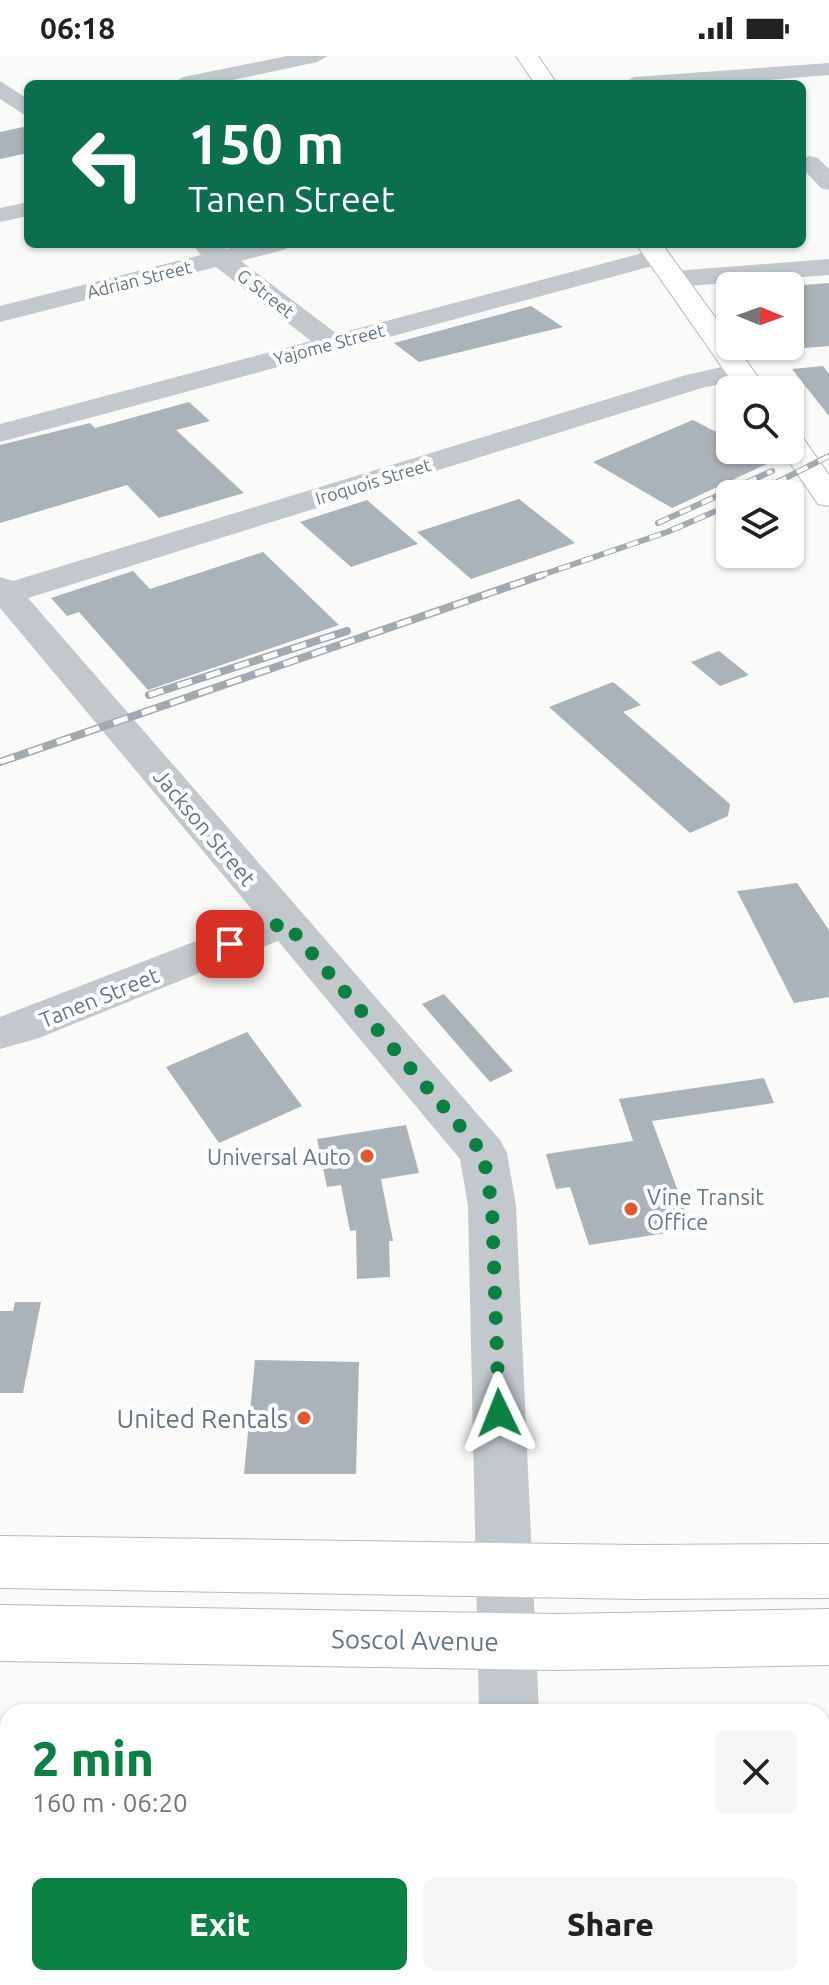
<!DOCTYPE html>
<html lang="en">
<head>
<meta charset="utf-8">
<style>
  body { margin:0; font-family:Ubuntu,sans-serif; background:#f6f6f6; color:#222; height:100vh; display:flex; flex-direction:column; font-size:30px; white-space:nowrap }
  * { box-sizing:border-box; margin:0 }
  p { font-size:26px; color:#767676 }
  .icon { flex:none; width:44px; height:44px; fill:none; stroke:currentColor; stroke-width:2; stroke-linecap:round; stroke-linejoin:round }
  .map { position:relative; flex:1; overflow:hidden }
  .sheet { position:absolute; left:0px; top:1648px; width:830px; height:282px; display:flex; flex-direction:column; background:#fff; border-radius:24px 24px 0 0; box-shadow:0 2px 6px #0004 }
  .sheet>* { flex:none }
  .banner { position:absolute; left:24px; top:24px; width:782px; height:168px; border-radius:12px; box-shadow:0 2px 6px #0004; background:#0b6e4f; color:#fff; overflow:hidden }
  .needle { width:52px; rotate:91deg }
  .fabs { position:absolute; left:716px; top:216px; display:grid; gap:16px }
  .fabs a { display:grid; place-items:center; width:88px; height:88px; border-radius:12px; background:#fff; box-shadow:0 2px 6px #0004; font-size:40px }
  .pin { position:absolute; display:grid; place-items:center; width:68px; height:68px; color:#fff; margin:-34px; border-radius:16px; box-shadow:0 4px 12px #0006 }
  .me { position:absolute; width:88px; margin:-44px; rotate:358deg; stroke-linejoin:round; filter:drop-shadow(0 0 6px #0008) }
  .turn { display:flex; align-items:center; gap:28px; height:168px; padding:0 32px; font-size:36px }
  .turn .icon { width:104px; height:104px; stroke-width:2.5 }
  .turn b { display:block; font-size:56px; line-height:68px }
  .round { display:grid; place-items:center; flex:none; width:84px; height:84px; border-radius:12px; background:#f6f6f6 }
  .summary { display:flex; align-items:center; justify-content:space-between; height:136px; padding:0 32px }
  h1 { font-size:48px; font-weight:800; line-height:60px; color:#0b8043 }
  .cta { display:flex; gap:16px; margin-top:auto; padding:16px 32px }
  .cta a { flex:1; height:92px; border-radius:12px; background:#0b8043; color:#fff; font-size:32px; font-weight:800; line-height:92px; text-align:center }
  .cta a+a { background:#f6f6f6; color:#222 }
  .status { display:flex; justify-content:space-between; align-items:center; height:56px; padding:0 40px; background:#fff; direction:ltr }
  .status svg { height:22px; fill:currentColor }
  .map>svg:first-child { display:block }
  .building { fill:#aab3b9 }
  .lines { fill:none; stroke-linecap:round; stroke-linejoin:round }
  .major-casing { stroke:#b5babe; stroke-width:2 }
  .minor { fill:#c3c8cc; fill-rule:evenodd }
  .major { fill:#fff; fill-rule:evenodd }
  .rail-far1-casing { stroke:#a2aab0; stroke-width:6 }
  .rail-casing { stroke:#a2aab0; stroke-width:8 }
  .rail-far1 { stroke:#fff; stroke-width:4; stroke-dasharray:12; stroke-linecap:butt }
  .rail { stroke:#fff; stroke-width:5; stroke-dasharray:15; stroke-linecap:butt }
  .route { stroke:#0b8043; stroke-width:14; stroke-dasharray:0 25.2 }
  .poi-dot { fill:#e4572e; stroke:#fff; stroke-width:3 }
  .labels { text-anchor:middle; dominant-baseline:central; stroke-width:8; stroke-linejoin:round; paint-order:stroke }
  .far-street-label { font-size:18px; fill:#657683; stroke:#fff }
  .street-label { font-size:22px; fill:#657683; stroke:#fff }
  .poi-label { font-size:22px; fill:#657683; stroke:#fff; text-anchor:end }
  .near-poi-label { font-size:26px; fill:#657683; stroke:#fff; text-anchor:end }
  .near-street-label { font-size:26px; fill:#657683; stroke:#fff }
</style>
</head>
<body>
<div class="status"><b>06:18</b><svg viewBox="0 0 49 12"><path d="M0 12V9h3v3zM5 12V6h3v6zM10 12V3h3v9zM15 12V0h3v12zM26 1h20v11H26zM47 4h2v5h-2z"/></svg></div>
<div class="map">
<svg width="829" height="1929" viewBox="0 0 829 1929">
  <rect width="100%" height="100%" fill="#fafaf8"/>
  <g class="building">
    <path d="M28 70V97L0 103V76Z"/>
    <path d="M829 227V290L805 292 790 273V230Z"/>
    <path d="M531 250 563 271 419 306 394 287Z"/>
    <path d="M823 310 829 318V360L792 313Z"/>
    <path d="M189 346 210 365 176 374 244 437 159 462 127 429 0 467V389L90 367 95 372Z"/>
    <path d="M693 364 730 383V394H778L782 401 672 452 593 406Z"/>
    <path d="M519 443 575 487 471 523 417 476Z"/>
    <path d="M367 444 418 488 351 511 300 466Z"/>
    <path d="M263 496 339 569 148 634 79 556 67 560 51 542 133 515 150 533Z"/>
    <path d="M719 595 749 619 720 630 691 606Z"/>
    <path d="M613 626 641 649 623 656 730 748 728 760 690 777 549 651Z"/>
    <path d="M797 827 829 874V941L794 947 737 835Z"/>
    <path d="M444 938 513 1015 490 1026 422 948Z"/>
    <path d="M247 976 302 1050 219 1087 166 1011Z"/>
    <path d="M764 1022 774 1047 652 1065 692 1173 589 1189 570 1131 556 1133 546 1098 633 1085 619 1043Z"/>
    <path d="M406 1069 419 1117 381 1123 393 1185H389L390 1221 357 1223 356 1174 350 1175 341 1129 327 1131 317 1083Z"/>
    <path d="M15 1246H41L23 1337H0V1255H13Z"/>
    <path d="M255 1304 359 1306 356 1418H244Z"/>
  </g>
  <g class="lines">
    <g class="major-casing">
      <g id="major">
        <path d="M516 0H538L557 28H535Z"/>
        <path d="M636 188H662L730 282V290H736L767 334H738Z"/>
        <path d="M790 376 801 379 829 419V450L818 448 781 394H790Z"/>
        <path d="M0 1480 639 1489 829 1488V1542L639 1543 0 1532Z"/>
        <path d="M0 1549 559 1558 829 1553V1609L559 1614 0 1605Z"/>
      </g>
    </g>
    <g class="minor">
      <path d="M287 0H328L317 6 214 28H172L183 21Z"/>
      <path d="M829 7V19L718 28H623L634 21Z"/>
      <path d="M0 25 28 43V61L0 43Z"/>
      <path d="M810 100 818 102 829 113V134L821 132 802 112V102Z"/>
      <path d="M28 146V160L0 166V152Z"/>
      <path d="M219 188 226 193 246 188H290L286 193 241 205 337 278 658 193 671 201 667 206 0 386V368L311 285 216 211 0 266V250L201 199 192 188Z"/>
      <path d="M829 203V219L675 231 666 229 662 223 666 217 675 215Z"/>
      <path d="M740 307 750 310 754 316 750 322 702 332 28 542 500 1084 507 1097 516 1150 539 1656H479L468 1150 460 1103 278 885 39 982 0 993V961L258 861 0 552V521L13 525 686 319Z"/>
      <rect x="481" y="1922" width="66" height="7"/>
    </g>
    <use href="#major" class="major"/>
    <g class="rail-far1-casing">
      <g id="rail-far1">
        <path d="M754 438 829 400"/>
        <path d="M658 467 772 415"/>
        <path d="M536 521 667 476 730 449"/>
      </g>
    </g>
    <g class="rail-casing">
      <g id="rail">
        <path d="M149 639 347 575"/>
        <path d="M0 706 542 519"/>
      </g>
    </g>
    <use href="#rail-far1" class="rail-far1"/>
    <use href="#rail" class="rail"/>
  </g>
  <g class="lines">
    <path class="route" d="M230 888 285 866 483 1097 492 1150 499 1357"/>
  </g>
  <g class="poi-dot">
    <circle cx="367" cy="1100" r="8"/>
    <circle cx="631" cy="1153" r="8"/>
    <circle cx="304" cy="1362" r="8"/>
  </g>
  <g class="labels">
    <g class="far-street-label">
      <text transform="translate(139 223) rotate(-14)">Adrian Street</text>
      <text transform="translate(266 237) rotate(38)">G Street</text>
      <text transform="translate(329 288) rotate(-15)">Yajome Street</text>
      <text transform="translate(373 425) rotate(-17)">Iroquois Street</text>
    </g>
    <g class="street-label">
      <text transform="translate(205 771) rotate(50)">Jackson Street</text>
      <text transform="translate(99 941) rotate(-22)">Tanen Street</text>
    </g>
    <g class="poi-label">
      <text x="351" y="1100">Universal Auto</text>
      <text x="647" y="1140" text-anchor="start">Vine Transit<tspan x="647" dy="25">Office</tspan></text>
    </g>
    <g class="near-poi-label">
      <text x="288" y="1362">United Rentals</text>
    </g>
    <g class="near-street-label">
      <text transform="translate(415 1584) rotate(1)">Soscol Avenue</text>
    </g>
  </g>
</svg>
<div class="fabs">
<a><svg class="needle" viewBox="-14 -14 28 28"><path d="M0-13l5 13h-10z" fill="#e53935"/><path d="M0 13l5-13h-10z" fill="#767676"/></svg></a>
<a><svg class="icon" aria-label="search" viewBox="0 0 24 24"><circle cx="10" cy="10" r="6"/><path d="M15 15l6 6"/></svg></a>
<a><svg class="icon" aria-label="layers" viewBox="0 0 24 24"><path d="M12 4l9 5-9 5-9-5zM3 14l9 5 9-5"/></svg></a>
</div>
<div class="pin" style="left:230px;top:888px;background:#d93025"><svg class="icon" aria-label="arrive" viewBox="0 0 24 24"><path d="M6 21V4h12l-3 4 3 4H6"/></svg></div>
<svg class="me" style="left:499px;top:1357px" viewBox="-20 -20 40 40"><path d="M0-17L14 15 0 8-14 15z" fill="#0b8043" stroke="#fff" stroke-width="4"/></svg>
<div class="banner">
<div class="turn"><svg class="icon" aria-label="left" viewBox="0 0 24 24"><path d="M17 20v-9H6M10 6l-5 5 5 5"/></svg><div><b>150 m</b>Tanen Street</div></div>
</div>
<section class="sheet">
<div class="summary"><div><h1>2 min</h1><p>160 m · 06:20</p></div><a class="round"><svg class="icon" aria-label="close" viewBox="0 0 24 24"><path d="M6 6l12 12M18 6L6 18"/></svg></a></div>
<div class="cta"><a>Exit</a><a>Share</a></div>
</section>
</div>
</body>
</html>
